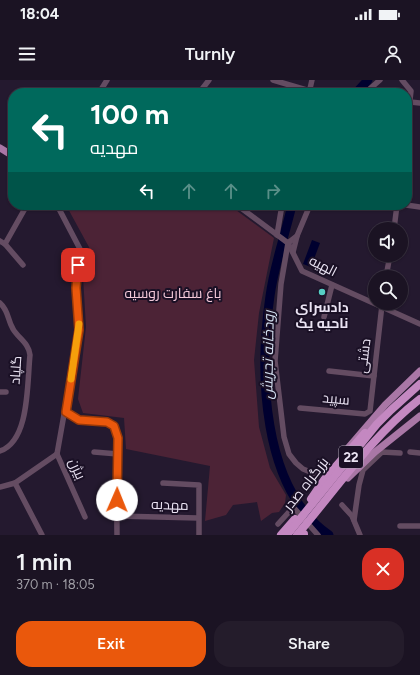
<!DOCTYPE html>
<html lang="en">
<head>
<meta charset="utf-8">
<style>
  body { margin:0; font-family:Figtree,Cairo,sans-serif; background:#241c2b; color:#f1f3f6; height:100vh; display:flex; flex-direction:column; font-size:15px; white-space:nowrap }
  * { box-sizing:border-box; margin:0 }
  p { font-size:13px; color:#a09ea6 }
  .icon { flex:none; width:22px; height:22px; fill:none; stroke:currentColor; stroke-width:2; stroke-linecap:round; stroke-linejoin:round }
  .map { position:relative; height:455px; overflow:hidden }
  .drawer { display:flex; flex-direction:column; background:#1b1323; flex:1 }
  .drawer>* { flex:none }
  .hud { position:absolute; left:8px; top:8px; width:404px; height:122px; border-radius:16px; box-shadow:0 1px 3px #0004,0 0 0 1px #393241; background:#00695c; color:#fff; overflow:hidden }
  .tools { position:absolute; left:368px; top:142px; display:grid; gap:8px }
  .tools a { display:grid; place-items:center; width:40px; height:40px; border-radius:50%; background:#1b1323; box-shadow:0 1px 3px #0004,0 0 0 1px #393241; font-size:20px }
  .pin { position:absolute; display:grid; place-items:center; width:34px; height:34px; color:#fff; margin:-17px; border-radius:8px; box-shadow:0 2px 6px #0006 }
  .me { position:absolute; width:44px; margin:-22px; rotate:1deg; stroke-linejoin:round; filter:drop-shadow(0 0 3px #0008) }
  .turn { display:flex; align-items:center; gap:14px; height:84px; padding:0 16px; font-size:18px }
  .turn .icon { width:52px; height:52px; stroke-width:2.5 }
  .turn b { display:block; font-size:28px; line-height:34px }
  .lanes { display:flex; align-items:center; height:38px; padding:0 16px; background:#0003; justify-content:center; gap:20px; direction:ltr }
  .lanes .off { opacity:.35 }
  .round { display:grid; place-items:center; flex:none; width:42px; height:42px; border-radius:16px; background:#241c2b }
  .overview { display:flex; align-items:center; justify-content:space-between; height:68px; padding:0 16px }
  h1 { font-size:24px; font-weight:600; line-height:30px }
  .button { display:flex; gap:8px; margin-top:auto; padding:8px 16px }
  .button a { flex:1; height:46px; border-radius:16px; background:#ea580c; color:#fff; font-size:16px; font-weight:600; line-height:46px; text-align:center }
  .button a+a { background:#241c2b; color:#f1f3f6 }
  .status { display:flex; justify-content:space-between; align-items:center; height:28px; padding:0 20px; background:#1b1323; direction:ltr }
  .status svg { height:11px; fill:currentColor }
  header { display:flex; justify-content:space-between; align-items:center; height:52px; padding:0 16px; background:#1b1323; font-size:18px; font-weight:600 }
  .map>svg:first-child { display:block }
  .green { fill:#4c2336 }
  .water { fill:#00002f }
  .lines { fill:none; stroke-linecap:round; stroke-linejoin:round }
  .river { stroke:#00002f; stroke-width:9 }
  .minor { stroke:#644c62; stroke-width:5.5 }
  .major { stroke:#a977a6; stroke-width:7 }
  .highway { stroke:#c488c1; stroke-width:8 }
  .highway-bridge { stroke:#c488c1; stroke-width:8 }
  .route-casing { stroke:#983908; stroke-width:10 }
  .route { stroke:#ea580c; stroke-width:7 }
  .slow { stroke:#f59e0b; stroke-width:7 }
  .poi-dot { fill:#56cec4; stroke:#1a1025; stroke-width:1.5 }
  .labels { text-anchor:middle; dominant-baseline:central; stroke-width:4; stroke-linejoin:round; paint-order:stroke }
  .shield { fill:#1a1025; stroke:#aca4b5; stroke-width:1 }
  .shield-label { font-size:13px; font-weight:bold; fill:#eae3f3 }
  .street-label { font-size:14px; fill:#eae3f3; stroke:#1a1025 }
  .park-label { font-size:14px; fill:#f3c8d9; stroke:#1a1025 }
  .poi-label { font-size:14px; font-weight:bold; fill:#eae3f3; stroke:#1a1025 }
  .water-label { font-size:15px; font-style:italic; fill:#d2deef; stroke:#1a1025 }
</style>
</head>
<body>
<div class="status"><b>18:04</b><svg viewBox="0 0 49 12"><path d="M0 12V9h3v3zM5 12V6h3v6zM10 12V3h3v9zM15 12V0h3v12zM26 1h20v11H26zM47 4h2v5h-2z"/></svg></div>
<header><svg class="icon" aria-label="menu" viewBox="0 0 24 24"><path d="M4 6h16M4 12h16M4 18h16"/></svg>Turnly<svg class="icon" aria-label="person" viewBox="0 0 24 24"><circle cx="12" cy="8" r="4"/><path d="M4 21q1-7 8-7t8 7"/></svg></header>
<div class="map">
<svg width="420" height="455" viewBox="0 0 420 455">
  <rect width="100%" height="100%" fill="#24192f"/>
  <path class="green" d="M66 125H229L274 158 259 233 254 280 259 347 270 388 286 415 285 423 279 432 272 433 261 441 257 422 233 425 226 435 205 441 210 386 126 369 124 338 83 333 78 319 86 247 83 196 90 169Z"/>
  <path class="water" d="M312 160 320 163 311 187 303 184Z"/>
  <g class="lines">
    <g class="river">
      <path d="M356 13 368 0"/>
      <path d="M292 125C285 155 274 186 270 216 259 290 261 408 329 455"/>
    </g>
    <g class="minor">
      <path d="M273 0 310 11 327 13"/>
      <path d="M402 0 411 11 407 46"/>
      <path d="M99 13 107 0"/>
      <path d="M199 13 209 0"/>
      <path d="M309 13 312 0"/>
      <path d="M365 13 380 0"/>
      <path d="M410 22 420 23"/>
      <path d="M57 125 80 169 76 209 79 250 57 374"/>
      <path d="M237 125 288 163 302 191 420 244"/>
      <path d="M310 125 297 156 288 163 281 204 275 281 284 357 289 374 296 383 303 389 318 395"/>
      <path d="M406 125 420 127"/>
      <path d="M394 149 397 125"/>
      <path d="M277 155 282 125"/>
      <path d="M0 161 5 164 23 185"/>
      <path d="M5 164 27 125"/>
      <path d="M293 172 297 156"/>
      <path d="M386 197 390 175"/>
      <path d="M0 223C9 231 7 239 13 249 18 258 29 263 30 275 27 302 30 361 0 371"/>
      <path d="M324 237 332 205"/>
      <path d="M329 291 374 296"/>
      <path d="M0 312H6"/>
      <path d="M300 328 365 334 370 331 382 225"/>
      <path d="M65 332 79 339 111 344 116 350 117 455"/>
      <path d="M94 372 118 374"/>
      <path d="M410 372 420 373"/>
      <path d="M57 374 85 437"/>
      <path d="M15 403 42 455"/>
      <path d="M163 403 199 405V455"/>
      <path d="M0 407 15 403 57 374"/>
      <path d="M342 425 352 436 360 455"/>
      <path d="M117 436 198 438"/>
      <path d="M354 440 359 405 363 390 382 372 400 373"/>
      <path d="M278 444 288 433 295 429 318 455"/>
      <path d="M400 446H420"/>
    </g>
    <g class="major">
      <path d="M0 68 13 76"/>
      <path d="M348 368 385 325 420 291"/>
      <path d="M348 398 375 372 420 336"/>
    </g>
    <g class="highway">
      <path d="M311 419 324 400 365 353"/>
      <path d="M281 455 295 439"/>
      <path d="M304 455V454"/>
    </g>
    <g class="highway-bridge">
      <path d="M287 455 377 344 391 330 420 304"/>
      <path d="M297 455C337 408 371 357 420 319"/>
    </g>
  </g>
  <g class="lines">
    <g class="route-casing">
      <path id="route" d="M78 185 76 208 79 250 66 332 79 340 107 342 114 346 118 358 117 420"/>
    </g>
    <use href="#route" class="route"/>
    <path class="slow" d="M71 299 79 244"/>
  </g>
  <circle class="poi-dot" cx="322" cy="212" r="4"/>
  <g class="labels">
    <rect class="shield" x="339" y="366" width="24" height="22" rx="3"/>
    <g class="shield-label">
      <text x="351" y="377">22</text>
    </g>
    <g class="street-label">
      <text transform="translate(323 186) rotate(27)">الهیه</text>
      <text transform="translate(364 276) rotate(-83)">دشتی</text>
      <text transform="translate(16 290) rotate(-86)">گلپاد</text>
      <text transform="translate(336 319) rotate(5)">سپید</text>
      <text transform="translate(77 389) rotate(66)">بیژن</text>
      <text transform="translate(306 404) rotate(-52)">بزرگراه صدر</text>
      <text transform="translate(170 425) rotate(2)">مهدیه</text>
    </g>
    <g class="park-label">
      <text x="173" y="213">باغ سفارت روسیه</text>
    </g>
    <g class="poi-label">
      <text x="322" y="227">دادسرای<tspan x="322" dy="16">ناحیه یک</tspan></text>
    </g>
    <g class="water-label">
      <text transform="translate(268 275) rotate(-89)">رودخانه تجریش</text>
    </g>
  </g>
</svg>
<div class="tools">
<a><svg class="icon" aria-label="sound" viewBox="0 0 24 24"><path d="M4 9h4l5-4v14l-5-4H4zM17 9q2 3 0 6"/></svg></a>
<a><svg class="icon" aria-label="search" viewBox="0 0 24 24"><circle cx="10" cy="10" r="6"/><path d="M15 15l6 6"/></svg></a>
</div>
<div class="pin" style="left:78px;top:185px;background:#d93025"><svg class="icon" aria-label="arrive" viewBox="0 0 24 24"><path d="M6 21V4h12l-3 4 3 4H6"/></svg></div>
<svg class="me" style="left:117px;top:420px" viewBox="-20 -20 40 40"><circle r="19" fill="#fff"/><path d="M0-13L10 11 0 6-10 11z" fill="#ea580c"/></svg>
<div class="hud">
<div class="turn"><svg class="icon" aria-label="left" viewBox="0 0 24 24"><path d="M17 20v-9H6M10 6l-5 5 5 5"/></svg><div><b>100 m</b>مهدیه</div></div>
<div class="lanes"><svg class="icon" aria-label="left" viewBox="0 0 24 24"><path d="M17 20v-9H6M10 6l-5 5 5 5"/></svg><svg class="icon off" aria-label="ahead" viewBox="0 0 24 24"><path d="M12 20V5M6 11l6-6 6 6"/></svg><svg class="icon off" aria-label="ahead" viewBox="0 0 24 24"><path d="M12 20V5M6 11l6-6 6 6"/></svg><svg class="icon off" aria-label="right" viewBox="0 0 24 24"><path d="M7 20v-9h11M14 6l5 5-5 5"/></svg></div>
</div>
</div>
<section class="drawer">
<div class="overview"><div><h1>1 min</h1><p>370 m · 18:05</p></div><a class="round" style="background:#d93025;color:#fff"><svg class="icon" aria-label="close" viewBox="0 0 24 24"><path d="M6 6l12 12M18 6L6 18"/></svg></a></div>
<div class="button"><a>Exit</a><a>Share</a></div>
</section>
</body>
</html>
